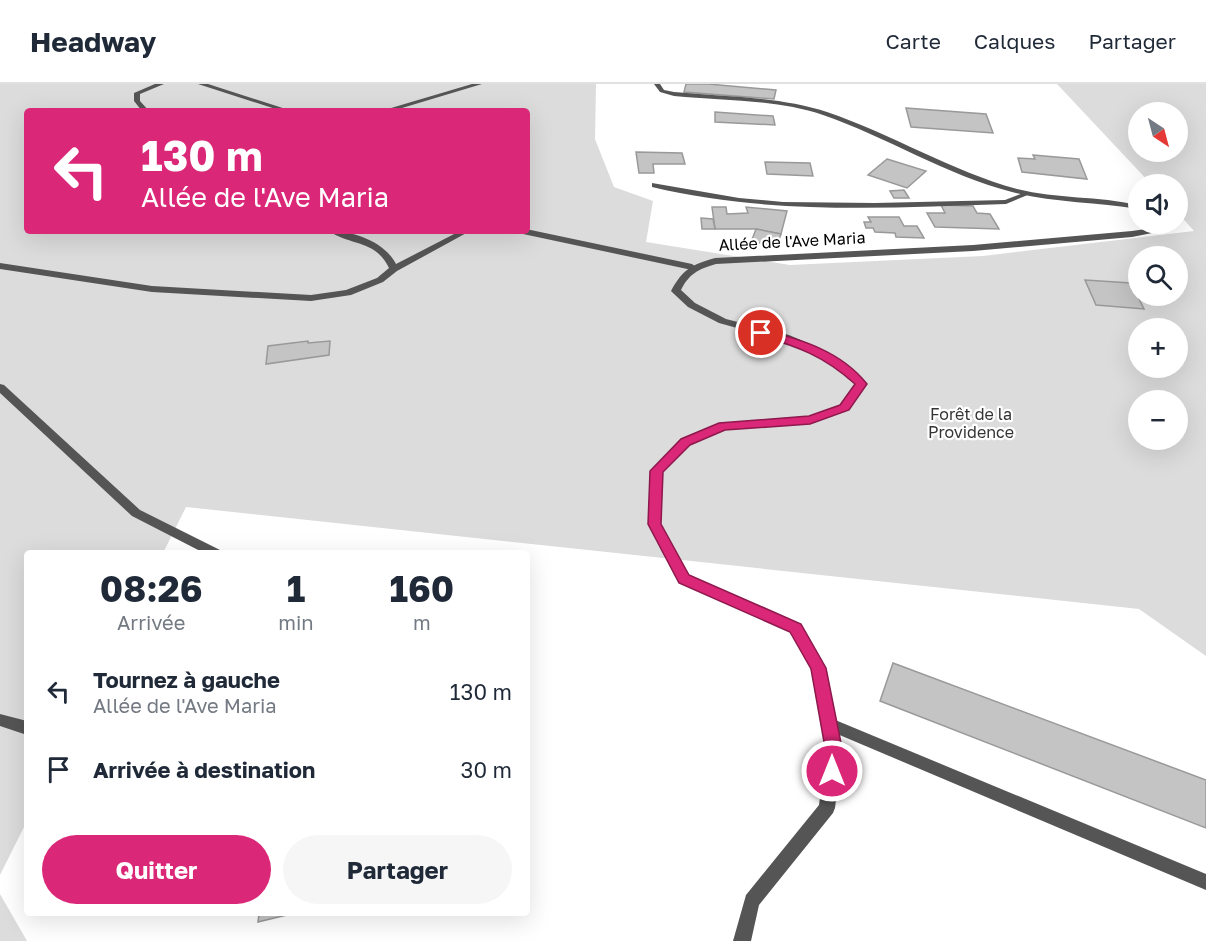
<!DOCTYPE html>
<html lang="fr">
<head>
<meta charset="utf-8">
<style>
  body { margin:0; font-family:"Golos Text",sans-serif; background:#f6f6f7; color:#1f2937; height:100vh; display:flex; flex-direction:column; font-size:22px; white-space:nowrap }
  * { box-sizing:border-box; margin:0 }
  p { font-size:20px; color:#747a83 }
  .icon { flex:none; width:33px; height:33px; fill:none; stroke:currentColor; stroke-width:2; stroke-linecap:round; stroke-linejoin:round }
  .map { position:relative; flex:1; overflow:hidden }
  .side { position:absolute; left:24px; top:466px; width:506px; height:366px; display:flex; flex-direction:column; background:#fff; border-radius:6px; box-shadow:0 6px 24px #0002 }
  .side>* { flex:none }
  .hud { position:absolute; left:24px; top:24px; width:506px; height:126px; border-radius:6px; box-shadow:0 6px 24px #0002; background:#db2777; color:#fff; overflow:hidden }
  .needle { width:39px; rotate:144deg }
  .fabs { position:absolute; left:1128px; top:18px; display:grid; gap:12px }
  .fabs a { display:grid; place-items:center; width:60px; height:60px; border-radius:50%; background:#fff; box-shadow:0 6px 24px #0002; font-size:30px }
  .pin { position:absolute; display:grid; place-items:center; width:51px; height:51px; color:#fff; margin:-26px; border:3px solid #fff; border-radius:50%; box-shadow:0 2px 6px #0007 }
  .me { position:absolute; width:66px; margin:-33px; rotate:0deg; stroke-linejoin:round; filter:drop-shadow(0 0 4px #0008) }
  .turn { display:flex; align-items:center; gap:21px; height:126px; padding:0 18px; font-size:27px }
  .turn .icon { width:78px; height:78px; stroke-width:2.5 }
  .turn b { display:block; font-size:42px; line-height:51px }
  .eta { display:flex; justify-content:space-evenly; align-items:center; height:102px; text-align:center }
  .eta b { font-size:36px; font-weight:700; line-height:42px }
  .button { display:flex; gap:12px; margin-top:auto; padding:12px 18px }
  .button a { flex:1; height:69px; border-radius:36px; background:#db2777; color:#fff; font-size:24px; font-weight:700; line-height:69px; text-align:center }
  .button a+a { background:#f6f6f7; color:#1f2937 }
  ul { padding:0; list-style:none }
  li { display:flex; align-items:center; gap:18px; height:78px; padding:0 18px }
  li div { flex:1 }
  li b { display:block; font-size:22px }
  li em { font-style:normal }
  header { display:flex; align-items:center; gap:36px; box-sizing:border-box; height:84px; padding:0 30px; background:#fff; border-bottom:2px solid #e0e1e3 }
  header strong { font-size:28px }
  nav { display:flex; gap:33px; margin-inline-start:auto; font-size:21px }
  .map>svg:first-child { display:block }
  .green { fill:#dcdcdc; fill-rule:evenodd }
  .building { fill:#c4c4c4; stroke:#999; stroke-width:1.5 }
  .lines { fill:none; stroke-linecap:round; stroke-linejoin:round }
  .service { fill:#555; fill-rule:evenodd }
  .minor { fill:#555; fill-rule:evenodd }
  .route { fill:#db2777; stroke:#8e194d; stroke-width:1.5 }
  .labels { text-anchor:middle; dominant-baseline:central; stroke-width:4.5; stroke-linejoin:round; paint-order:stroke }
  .street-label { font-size:16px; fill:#000; stroke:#fff }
  .park-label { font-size:16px; fill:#333; stroke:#fff }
</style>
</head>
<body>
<header>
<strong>Headway</strong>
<nav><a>Carte</a><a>Calques</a><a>Partager</a></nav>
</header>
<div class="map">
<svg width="1206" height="857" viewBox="0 0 1206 857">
  <rect width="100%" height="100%" fill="#fff"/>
  <g class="green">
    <path d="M0 0H596L595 55 614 103 653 117 646 158 790 181 983 172 1194 147 1178 129V100H1151L1057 0H1206V572L1139 525 186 423 163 469 27 470V737L0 791ZM27 27H526V147H27ZM1138 28H1178V68H1138ZM1138 172H1178V212H1138ZM1138 244H1178V284H1138ZM1138 316H1178V356H1138Z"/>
    <path d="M0 810 27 857H0Z"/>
  </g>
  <g class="building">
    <path d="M686 0H708L776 6 774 15 684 8Z"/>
    <path d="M906 24 986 30 993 49 911 43Z"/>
    <path d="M715 28 773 32 775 41 715 38Z"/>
    <path d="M636 68 682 69 685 80H653L654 89H639Z"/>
    <path d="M1033 71 1079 75 1087 95 1022 88 1018 74 1035 75Z"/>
    <path d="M887 75 926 87 907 104 868 91Z"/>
    <path d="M765 78 810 79 813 92 767 90Z"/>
    <path d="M904 106 909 114H894L890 107Z"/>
    <path d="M941 121 973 122 977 129 990 130 999 145 935 143 927 129H945Z"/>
    <path d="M712 123H726L727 130 748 129 746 123 787 127 781 150 756 145H715Z"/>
    <path d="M868 133H899L904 142H917L924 154 896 153 895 149 875 148 873 144H866L864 138H871Z"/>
    <path d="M701 134 713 135 715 145H702Z"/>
    <path d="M756 145 781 150 777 161 751 158Z"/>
    <path d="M1085 196 1131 199 1144 225 1096 221Z"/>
    <path d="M308 257V259L330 257 329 271 266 280 268 262Z"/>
    <path d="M893 579 1206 696V744L880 617Z"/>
    <path d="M259 830H291L258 838Z"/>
  </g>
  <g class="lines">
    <g class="service">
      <path d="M155 0H164L140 10V17L149 27H142L134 17V9Z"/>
      <path d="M198 0H208L292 27H282Z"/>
      <path d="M472 0H482L392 27H381Z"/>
      <path d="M652 99 739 114 783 118 875 119 1005 116 1026 108 1030 110 1006 120C887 124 769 131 652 103Z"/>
      <path d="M526 145 692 180 696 183 692 186 523 150 519 147H526Z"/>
      <path d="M329 147C353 147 384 157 396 180L460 147H470L397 187 383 198 351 211 311 217 152 208 0 185V179L152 202 311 211 346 206 377 194 389 184C375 155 350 162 329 147Z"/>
      <path d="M0 300 4 301 140 426 222 467 224 470H206L132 432 0 309Z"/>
      <path d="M0 630 27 637V651L0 642Z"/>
      <path d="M828 633 1206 790V806L823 644 821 639 823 634Z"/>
    </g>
    <g class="minor">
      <path d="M654 0H660L664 6 674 8C725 13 778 12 827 28 892 50 951 87 1017 105 1057 115 1098 112 1138 121V125C1097 118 1053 119 1012 108 946 91 887 53 823 31 776 15 723 17 674 12L660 8Z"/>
      <path d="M1153 140H1162L1152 149 1132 153 973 167 716 180C698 185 689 190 681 206L695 219 726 235 789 251 815 262 845 281 866 300 848 325 810 340 725 345 690 361 663 388 660 440 689 491 801 540 823 580 842 669 835 724 833 729 759 821 751 857H733L746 811 819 721 826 669 811 585 791 548 679 499 648 440 651 387 682 355 719 339 809 333 840 321 855 300 830 280 801 262 719 239 688 223 673 209 671 207C683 185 691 181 715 174L973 161 1132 147 1146 145Z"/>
    </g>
  </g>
  <path class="route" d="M761 245C800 255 841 267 867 300L849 326 810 340 725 346 690 361 663 388 661 440 689 491 801 540 826 584 843 669 838 693 832 695 826 693 823 687 826 669 811 585 790 548 679 499 648 440 650 387 681 355 719 339 809 332 840 321 855 300C824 272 797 262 757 251L755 249Z"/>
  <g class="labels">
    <g class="street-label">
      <text transform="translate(792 157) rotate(-3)">Allée de l'Ave Maria</text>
    </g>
    <g class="park-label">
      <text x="971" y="330">Forêt de la<tspan x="971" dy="18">Providence</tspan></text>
    </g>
  </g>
</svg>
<div class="fabs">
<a><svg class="needle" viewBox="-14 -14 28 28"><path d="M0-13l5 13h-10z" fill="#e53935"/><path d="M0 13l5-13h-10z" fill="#747a83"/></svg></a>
<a><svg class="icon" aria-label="sound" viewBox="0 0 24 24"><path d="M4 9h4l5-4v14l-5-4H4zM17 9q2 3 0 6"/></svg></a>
<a><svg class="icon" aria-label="search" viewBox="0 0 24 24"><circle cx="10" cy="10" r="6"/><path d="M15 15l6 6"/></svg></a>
<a>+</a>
<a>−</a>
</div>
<div class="pin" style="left:761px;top:249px;background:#d93025"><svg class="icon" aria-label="arrive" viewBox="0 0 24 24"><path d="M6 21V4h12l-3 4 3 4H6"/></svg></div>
<svg class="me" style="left:832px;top:687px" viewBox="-20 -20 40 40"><circle r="17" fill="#db2777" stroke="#fff" stroke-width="3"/><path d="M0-11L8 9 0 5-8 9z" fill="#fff"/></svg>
<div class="hud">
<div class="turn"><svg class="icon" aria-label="left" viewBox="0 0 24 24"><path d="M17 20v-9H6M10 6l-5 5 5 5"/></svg><div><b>130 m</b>Allée de l'Ave Maria</div></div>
</div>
<section class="side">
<div class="eta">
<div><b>08:26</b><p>Arrivée</p></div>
<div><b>1</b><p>min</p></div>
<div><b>160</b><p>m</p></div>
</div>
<ul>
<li><svg class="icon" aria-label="left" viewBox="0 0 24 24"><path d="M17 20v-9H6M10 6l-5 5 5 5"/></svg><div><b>Tournez à gauche</b><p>Allée de l'Ave Maria</p></div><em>130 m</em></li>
<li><svg class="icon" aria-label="arrive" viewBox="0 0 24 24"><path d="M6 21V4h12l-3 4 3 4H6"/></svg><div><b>Arrivée à destination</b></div><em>30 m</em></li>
</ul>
<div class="button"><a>Quitter</a><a>Partager</a></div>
</section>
</div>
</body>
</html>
